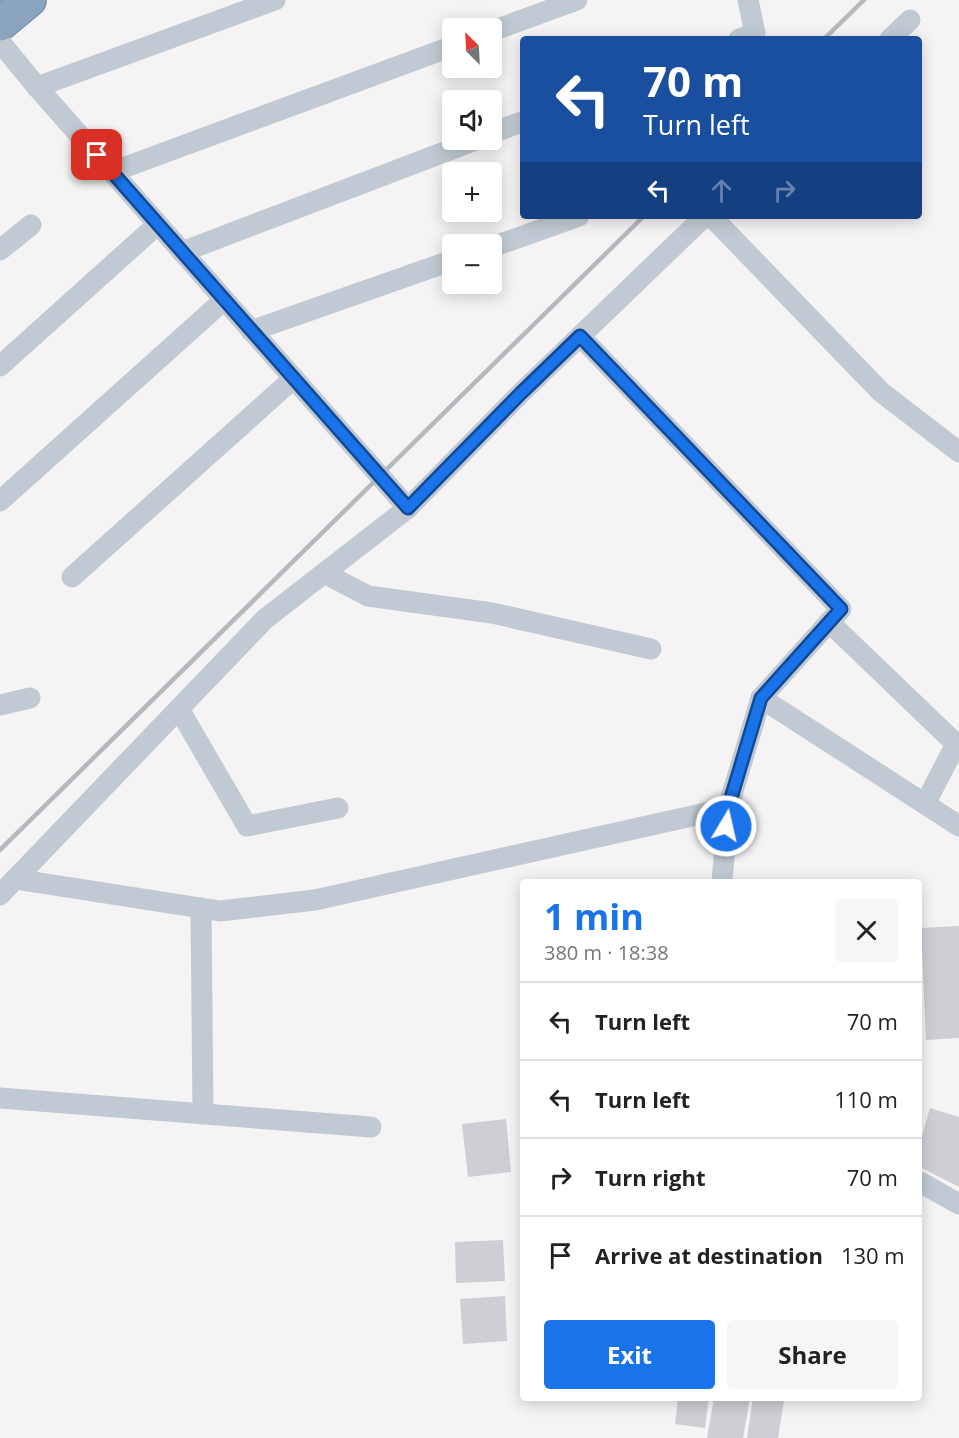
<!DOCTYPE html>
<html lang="en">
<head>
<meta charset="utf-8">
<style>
  body { margin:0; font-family:"Open Sans",sans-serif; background:#f6f6f6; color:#222; height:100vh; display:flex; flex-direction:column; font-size:22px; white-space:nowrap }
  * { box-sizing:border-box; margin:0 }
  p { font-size:20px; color:#767676 }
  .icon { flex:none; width:33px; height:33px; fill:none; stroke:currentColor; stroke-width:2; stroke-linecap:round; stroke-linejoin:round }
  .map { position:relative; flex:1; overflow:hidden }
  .sheet { position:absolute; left:520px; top:879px; width:402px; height:522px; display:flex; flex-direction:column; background:#fff; border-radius:6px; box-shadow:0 3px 15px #0003 }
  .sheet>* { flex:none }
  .banner { position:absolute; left:520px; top:36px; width:402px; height:183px; border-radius:6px; box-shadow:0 3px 15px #0003; background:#1a4fa0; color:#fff; overflow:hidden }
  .needle { width:39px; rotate:336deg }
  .controls { position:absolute; left:442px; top:18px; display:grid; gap:12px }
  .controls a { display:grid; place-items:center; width:60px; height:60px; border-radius:6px; background:#fff; box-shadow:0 3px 15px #0003; font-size:30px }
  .pin { position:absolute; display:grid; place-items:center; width:51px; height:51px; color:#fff; margin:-26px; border-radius:12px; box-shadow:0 3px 9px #0006 }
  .me { position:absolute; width:66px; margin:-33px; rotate:9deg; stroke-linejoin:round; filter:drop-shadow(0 0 4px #0008) }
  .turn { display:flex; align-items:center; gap:21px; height:126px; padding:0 24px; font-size:27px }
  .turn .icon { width:78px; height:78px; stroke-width:2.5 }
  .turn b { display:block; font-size:42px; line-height:51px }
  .lanes { display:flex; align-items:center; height:57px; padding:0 24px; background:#0003; justify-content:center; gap:30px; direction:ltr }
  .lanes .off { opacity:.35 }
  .round { display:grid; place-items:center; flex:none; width:63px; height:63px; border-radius:6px; background:#f6f6f6 }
  .summary { display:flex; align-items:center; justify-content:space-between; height:102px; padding:0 24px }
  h1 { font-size:36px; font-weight:700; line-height:45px; color:#1a73e8 }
  .action { display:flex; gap:12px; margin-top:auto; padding:12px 24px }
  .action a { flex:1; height:69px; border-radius:6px; background:#1a73e8; color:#fff; font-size:24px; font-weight:700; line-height:69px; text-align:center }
  .action a+a { background:#f6f6f6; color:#222 }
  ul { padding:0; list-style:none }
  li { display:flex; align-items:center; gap:18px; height:78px; padding:0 24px; border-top:2px solid #e0e0e0 }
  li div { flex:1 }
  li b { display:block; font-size:22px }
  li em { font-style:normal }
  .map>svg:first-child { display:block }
  .building { fill:#cdcfd5 }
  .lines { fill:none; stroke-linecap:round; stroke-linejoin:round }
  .highway-casing { stroke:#7690ad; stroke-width:36 }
  .street { stroke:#c1cad2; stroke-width:21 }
  .highway { stroke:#8ba5c1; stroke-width:33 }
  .rail { stroke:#b5b8bd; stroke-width:4.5 }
  .route-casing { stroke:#114b97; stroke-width:15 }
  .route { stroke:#1a73e8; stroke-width:10 }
</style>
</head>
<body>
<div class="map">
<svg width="959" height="1438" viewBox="0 0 959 1438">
  <rect width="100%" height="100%" fill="#f5f3f3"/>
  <g class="building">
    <path d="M959 926V1038L926 1040 921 928Z"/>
    <path d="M930 1108 959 1117V1187L920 1167V1142Z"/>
    <path d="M506 1119 511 1172 468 1177 462 1124Z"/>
    <path d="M503 1240 505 1281 456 1283 455 1242Z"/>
    <path d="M505 1296 507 1341 463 1344 460 1299Z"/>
    <path d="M678 1398H709L705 1428 675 1424Z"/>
    <path d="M714 1398H750L743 1438H707Z"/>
    <path d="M753 1398 784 1401 778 1438H747Z"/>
  </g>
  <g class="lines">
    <g class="highway-casing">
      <path id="highway" d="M0 24 29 0"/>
    </g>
    <g class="street">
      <path d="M492 31 577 0"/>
      <path d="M739 39 755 33 748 0"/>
      <path d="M890 39 910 20"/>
      <path d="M0 42 37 87 408 508"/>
      <path d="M37 87 275 0"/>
      <path d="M492 133 524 121"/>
      <path d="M112 172 453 46"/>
      <path d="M711 216 881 392 959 452"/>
      <path d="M492 247 579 216"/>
      <path d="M0 250 31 225"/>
      <path d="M182 252 476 140"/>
      <path d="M251 331 453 260"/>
      <path d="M580 336 841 609 761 698 728 808 722 882"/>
      <path d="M0 366 158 224"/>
      <path d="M0 501 224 300"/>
      <path d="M324 573 368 596 492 613 651 649"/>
      <path d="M72 577 294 378"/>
      <path d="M829 622 956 744 925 804"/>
      <path d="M761 698 959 826"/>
      <path d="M0 705 30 698"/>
      <path d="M179 709 247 826 338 808"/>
      <path d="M15 879 220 911 315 900 728 808"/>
      <path d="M0 895 265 619 408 508 521 393 705 216"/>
      <path d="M201 908 203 1114"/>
      <path d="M0 1098 371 1127"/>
      <path d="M920 1182 959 1204"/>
    </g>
    <use href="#highway" class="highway"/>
    <g class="rail">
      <path d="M824 39 864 0"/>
      <path d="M0 850 644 216"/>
    </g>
  </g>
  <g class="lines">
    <g class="route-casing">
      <path id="route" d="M97 155 408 508 521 393 580 336 841 609 761 698 728 808 726 826"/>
    </g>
    <use href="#route" class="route"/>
  </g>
</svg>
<div class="controls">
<a><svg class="needle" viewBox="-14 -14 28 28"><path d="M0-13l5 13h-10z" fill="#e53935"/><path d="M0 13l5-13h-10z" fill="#767676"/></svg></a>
<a><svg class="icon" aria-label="sound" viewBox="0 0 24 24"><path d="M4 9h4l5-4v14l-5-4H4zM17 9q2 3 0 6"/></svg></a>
<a>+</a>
<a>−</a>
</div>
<div class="pin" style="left:97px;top:155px;background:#d93025"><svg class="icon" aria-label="arrive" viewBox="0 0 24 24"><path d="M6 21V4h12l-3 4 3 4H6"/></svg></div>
<svg class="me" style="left:726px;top:826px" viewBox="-20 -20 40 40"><circle r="17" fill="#1a73e8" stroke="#fff" stroke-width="3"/><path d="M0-11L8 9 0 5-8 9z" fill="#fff"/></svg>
<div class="banner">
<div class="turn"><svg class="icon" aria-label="left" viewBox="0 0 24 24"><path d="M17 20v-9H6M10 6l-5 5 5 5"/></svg><div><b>70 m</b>Turn left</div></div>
<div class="lanes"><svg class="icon" aria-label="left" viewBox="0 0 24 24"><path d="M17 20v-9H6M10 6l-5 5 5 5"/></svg><svg class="icon off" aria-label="ahead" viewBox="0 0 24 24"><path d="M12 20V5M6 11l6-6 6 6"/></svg><svg class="icon off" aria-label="right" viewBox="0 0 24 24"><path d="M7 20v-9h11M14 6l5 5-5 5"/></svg></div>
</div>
<section class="sheet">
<div class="summary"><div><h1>1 min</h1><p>380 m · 18:38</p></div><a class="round"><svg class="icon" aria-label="close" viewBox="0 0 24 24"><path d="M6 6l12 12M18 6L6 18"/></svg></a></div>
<ul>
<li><svg class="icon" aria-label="left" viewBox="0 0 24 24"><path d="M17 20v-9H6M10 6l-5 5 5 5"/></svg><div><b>Turn left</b></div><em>70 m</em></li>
<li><svg class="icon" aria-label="left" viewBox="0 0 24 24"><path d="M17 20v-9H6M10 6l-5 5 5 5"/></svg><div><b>Turn left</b></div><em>110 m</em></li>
<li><svg class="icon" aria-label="right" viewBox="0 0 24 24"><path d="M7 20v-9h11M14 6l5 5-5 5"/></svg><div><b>Turn right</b></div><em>70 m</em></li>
<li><svg class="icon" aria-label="arrive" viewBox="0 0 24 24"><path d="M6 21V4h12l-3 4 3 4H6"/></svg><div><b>Arrive at destination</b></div><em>130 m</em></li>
</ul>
<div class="action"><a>Exit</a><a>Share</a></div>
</section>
</div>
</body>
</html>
